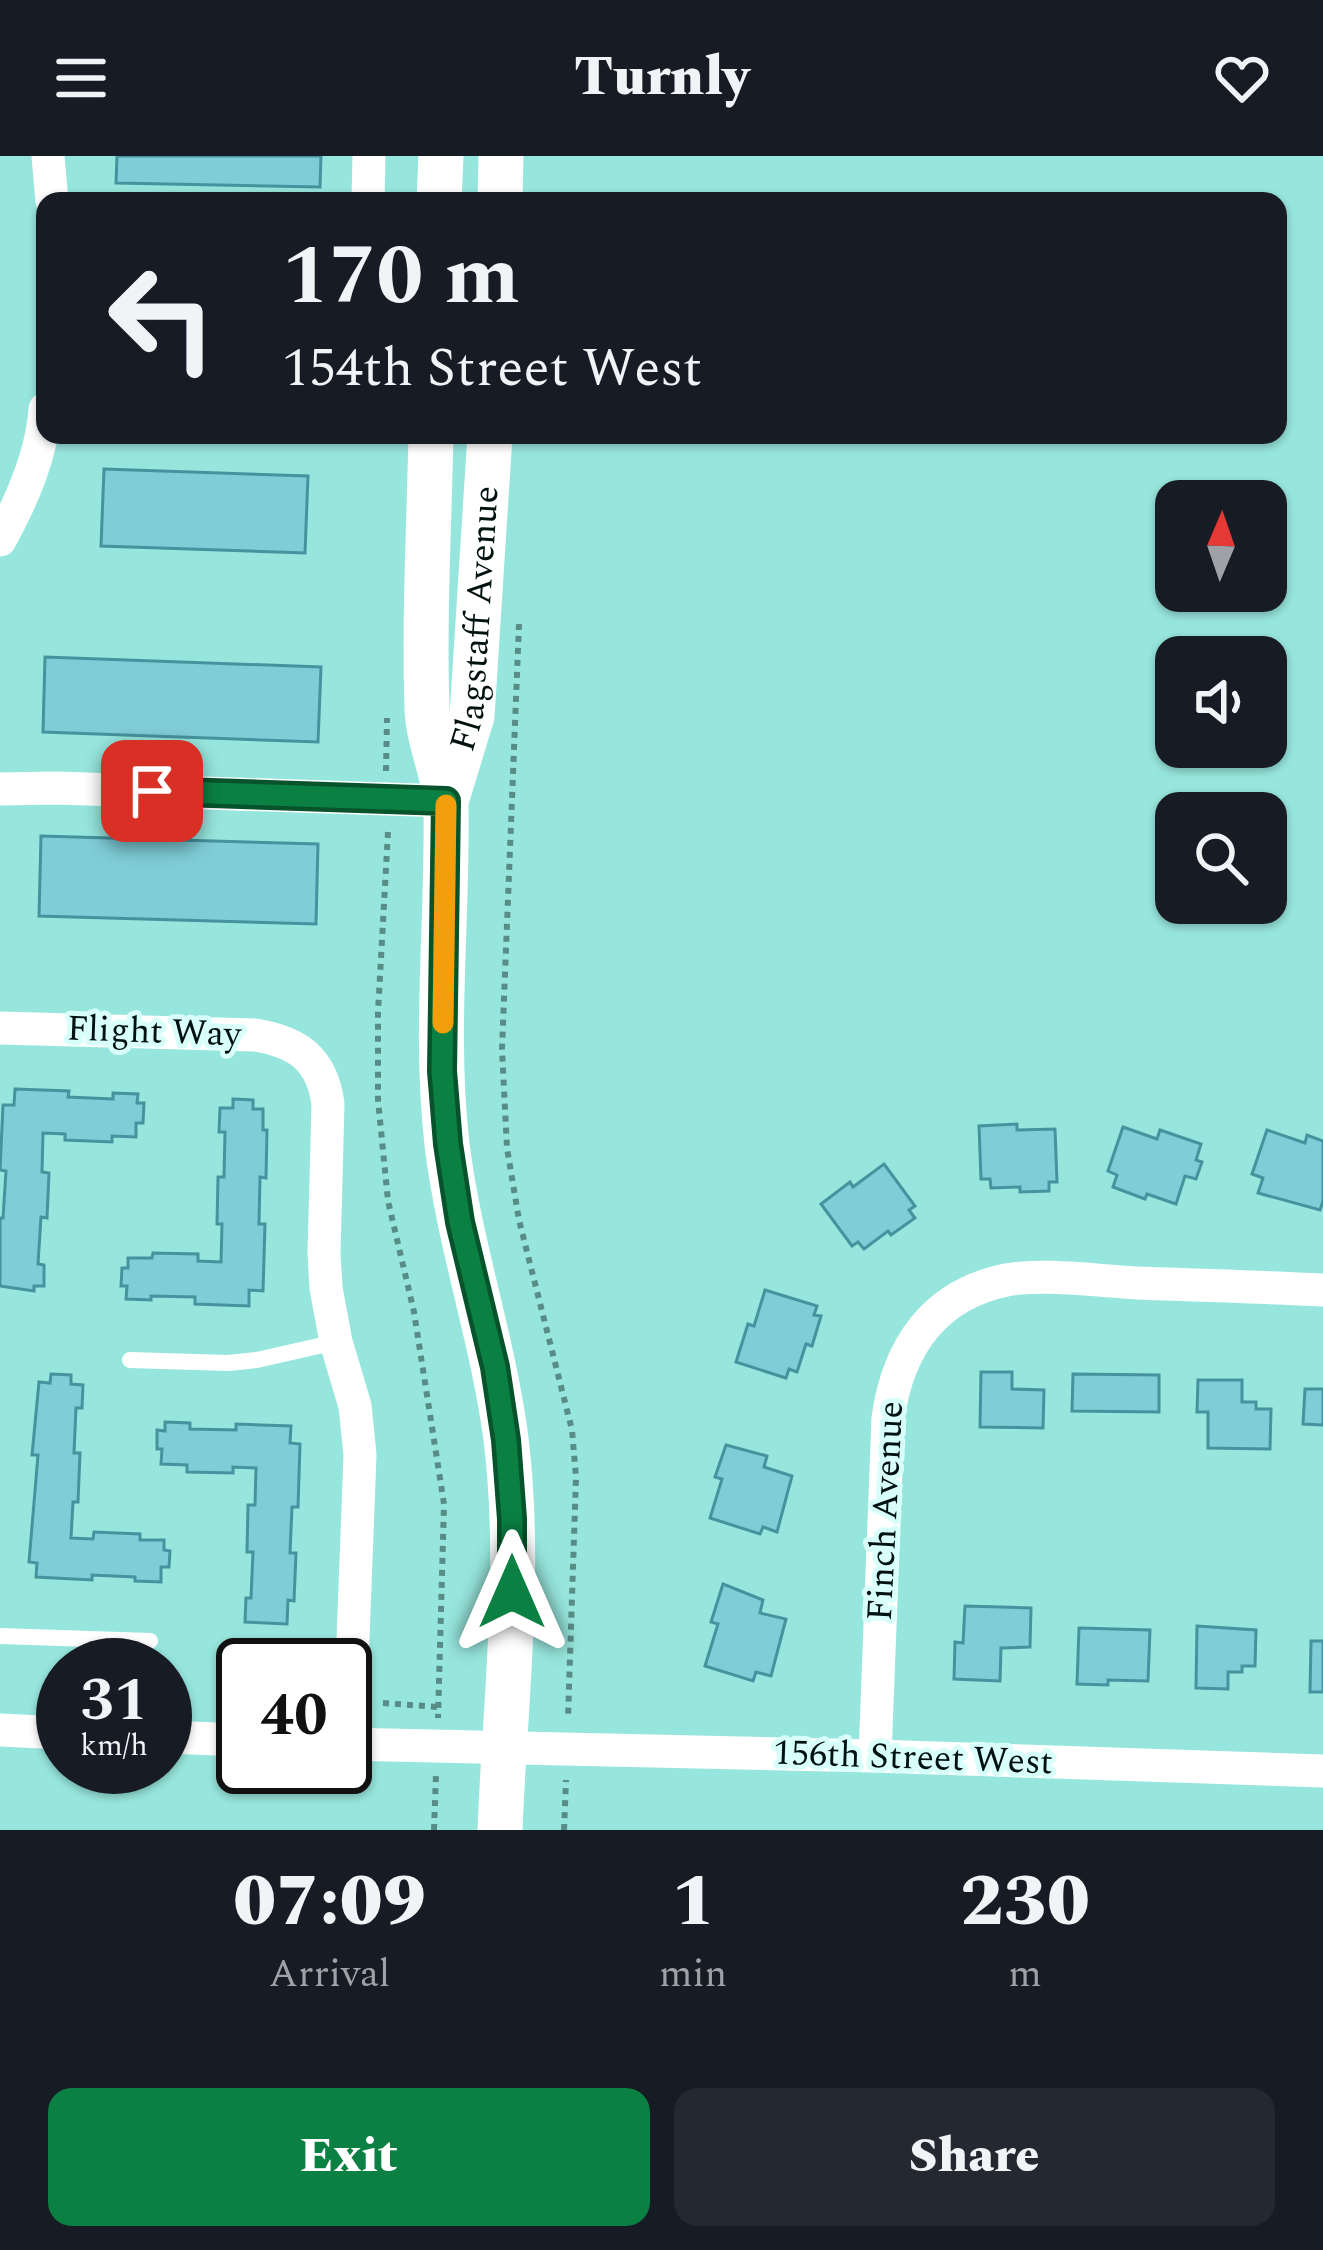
<!DOCTYPE html>
<html lang="en">
<head>
<meta charset="utf-8">
<style>
  body { margin:0; font-family:Spectral,serif; background:#242831; color:#f1f3f6; height:100vh; display:flex; flex-direction:column; font-size:45px; white-space:nowrap }
  * { box-sizing:border-box; margin:0 }
  p { font-size:39px; color:#9ea1a6 }
  .icon { flex:none; width:66px; height:66px; fill:none; stroke:currentColor; stroke-width:2; stroke-linecap:round; stroke-linejoin:round }
  .map { position:relative; height:1674px; overflow:hidden }
  .details { display:flex; flex-direction:column; background:#171b24; flex:1 }
  .details>* { flex:none }
  .hud { position:absolute; left:36px; top:36px; width:1251px; height:252px; border-radius:24px; box-shadow:0 3px 9px #0004; background:#171b24; color:#f1f3f6; overflow:hidden }
  .needle { width:78px; rotate:2deg }
  .tools { position:absolute; left:1155px; top:324px; display:grid; gap:24px }
  .tools a { display:grid; place-items:center; width:132px; height:132px; border-radius:24px; background:#171b24; box-shadow:0 3px 9px #0004; font-size:60px }
  .speed { position:absolute; left:36px; top:1482px; display:flex; gap:24px; font-size:60px; font-weight:700; text-align:center }
  .speed>* { display:grid; place-content:center; width:156px; height:156px; border-radius:50%; background:#171b24; box-shadow:0 3px 9px #0004; line-height:1 }
  .speed small { font-size:30px; font-weight:400 }
  .speed .limit { border:6px solid #111; border-radius:18px; background:#fff; color:#111 }
  .pin { position:absolute; display:grid; place-items:center; width:102px; height:102px; color:#fff; margin:-51px; border-radius:24px; box-shadow:0 6px 18px #0006 }
  .me { position:absolute; width:132px; margin:-66px; rotate:0deg; stroke-linejoin:round; filter:drop-shadow(0 0 9px #0008) }
  .turn { display:flex; align-items:center; gap:42px; height:252px; padding:0 48px; font-size:54px }
  .turn .icon { width:156px; height:156px; stroke-width:2.5 }
  .turn b { display:block; font-size:84px; line-height:102px }
  .eta { display:flex; justify-content:space-evenly; align-items:center; height:204px; text-align:center }
  .eta b { font-size:72px; font-weight:800; line-height:84px }
  .primary-button { display:flex; gap:24px; margin-top:auto; padding:24px 48px }
  .primary-button a { flex:1; height:138px; border-radius:24px; background:#0b8043; color:#fff; font-size:48px; font-weight:800; line-height:138px; text-align:center }
  .primary-button a+a { background:#242831; color:#f1f3f6 }
  header { display:flex; justify-content:space-between; align-items:center; height:156px; padding:0 48px; background:#171b24; font-size:54px; font-weight:800 }
  .map>svg:first-child { display:block }
  .building { fill:#7fcdd7; stroke:#45939e; stroke-width:3 }
  .lines { fill:none; stroke-linecap:round; stroke-linejoin:round }
  .path { stroke:#588d87; stroke-width:6; stroke-dasharray:6 6; stroke-linecap:butt }
  .lane { stroke:#fff; stroke-width:16 }
  .street { stroke:#fff; stroke-width:33 }
  .secondary { stroke:#fff; stroke-width:45 }
  .route-casing { stroke:#07532c; stroke-width:30 }
  .route { stroke:#0b8043; stroke-width:21 }
  .slow { stroke:#f59e0b; stroke-width:21 }
  .labels { text-anchor:middle; dominant-baseline:central; stroke-width:10; stroke-linejoin:round; paint-order:stroke }
  .street-label { font-size:36px; fill:#001210; stroke:#d9fffa }
</style>
</head>
<body>
<header><svg class="icon" aria-label="menu" viewBox="0 0 24 24"><path d="M4 6h16M4 12h16M4 18h16"/></svg>Turnly<svg class="icon" aria-label="heart" viewBox="0 0 24 24"><path d="M12 20l-8-8c-3-5 5-10 8-4 3-6 11-1 8 4z"/></svg></header>
<div class="map">
<svg width="1323" height="1674" viewBox="0 0 1323 1674">
  <rect width="100%" height="100%" fill="#97e6dd"/>
  <g class="building">
    <path d="M117 0H321L320 31 116 27Z"/>
    <path d="M104 313 308 320 305 397 101 390Z"/>
    <path d="M45 501 321 511 318 586 43 576Z"/>
    <path d="M41 680 318 688 316 768 39 760Z"/>
    <path d="M15 933 69 935 68 941 113 943V937L138 938 137 947H144L143 967H136V981L112 980V986L65 984V978L43 977 42 1016 49 1017 47 1062 41 1061 38 1108 44 1109V1130H34V1135L0 1130V1062H3L6 1015 0 1014 3 949H14Z"/>
    <path d="M233 943 253 944V953H263V974H267L266 1022 260 1021 259 1068H265L263 1135 249 1134V1150L195 1148V1141L151 1140V1144L126 1143 127 1130H121L122 1112H128V1102H152L153 1097 198 1098V1105L221 1106 222 1068H217L218 1021H224L225 976H219L220 952H233Z"/>
    <path d="M1017 968V974L1055 973 1057 1026H1049V1035L1020 1036V1031L991 1032 990 1023H981L979 970Z"/>
    <path d="M1123 971 1157 983 1160 974 1201 988 1196 1004 1202 1006 1196 1023 1185 1020 1176 1048 1147 1038 1145 1043 1113 1031 1117 1019 1108 1015Z"/>
    <path d="M1267 974 1305 987 1307 979 1323 985V1045L1320 1054 1258 1037 1263 1022 1252 1018Z"/>
    <path d="M884 1008 915 1050 909 1054 915 1062 891 1079 888 1075 864 1093 858 1086 852 1090 821 1048 850 1026 853 1031Z"/>
    <path d="M765 1134 817 1150 814 1159 821 1160 812 1190 806 1188 797 1216 789 1213 786 1222 736 1206 748 1168 754 1170Z"/>
    <path d="M981 1216H1012V1233L1044 1234 1043 1272 980 1271Z"/>
    <path d="M51 1218 71 1219V1228L83 1229 82 1252H76L74 1297H80L78 1346H73L71 1382 93 1383 94 1376 140 1378V1384H164V1394L170 1395 169 1411H161V1426L135 1425V1421L92 1419V1424L36 1421 37 1407 29 1406 38 1299H32L39 1226 50 1227Z"/>
    <path d="M1073 1218 1159 1219V1256L1072 1255Z"/>
    <path d="M1198 1224H1242V1246H1256V1253H1271L1270 1293 1208 1292V1256H1197Z"/>
    <path d="M1305 1233H1323V1269L1303 1268Z"/>
    <path d="M165 1266 190 1267V1273L236 1274V1268L291 1270 290 1287 300 1288 298 1351H292L290 1397H296L294 1445 288 1444 287 1468 245 1466 246 1442H251L253 1396H247L248 1349H255L256 1312 233 1311V1317L187 1316V1309L161 1308 162 1293H157V1274L165 1275Z"/>
    <path d="M726 1289 767 1300 764 1311 792 1320 777 1376 763 1371 760 1378 710 1362 722 1323 715 1321Z"/>
    <path d="M723 1428 763 1444 760 1457 786 1463 771 1520 756 1516 753 1525 705 1510 718 1468 711 1466Z"/>
    <path d="M965 1450 1031 1452 1030 1491 1001 1492 1000 1525 954 1523 955 1486 963 1487Z"/>
    <path d="M1197 1470 1256 1474 1255 1510H1242V1516H1228V1533L1196 1532Z"/>
    <path d="M1079 1472 1150 1474 1148 1525 1108 1524V1529L1077 1528Z"/>
    <path d="M1311 1485H1323V1536H1310Z"/>
  </g>
  <g class="lines">
    <g class="path">
      <path d="M519 468 502 893 507 992 519 1064 572 1274 576 1321 568 1562"/>
      <path d="M386 615 387 562"/>
      <path d="M388 676 378 856V944L388 1045 414 1156 444 1348 438 1562"/>
      <path d="M383 1547 438 1551"/>
      <path d="M434 1674 436 1618"/>
      <path d="M564 1674 566 1624"/>
    </g>
    <g class="lane">
      <path d="M130 1204 228 1207 257 1204 336 1186"/>
      <path d="M0 1480 150 1485"/>
    </g>
    <g class="street">
      <path d="M48 0 52 45"/>
      <path d="M368 45 369 0"/>
      <path d="M0 384C22 344 42 299 45 253"/>
      <path d="M0 633 57 632 446 645"/>
      <path d="M0 872 255 879C298 886 322 903 328 948L324 1097 326 1132 336 1186 355 1250 360 1299 349 1588"/>
      <path d="M0 1574 63 1577"/>
      <path d="M165 1581 243 1584"/>
      <path d="M345 1588 875 1600 1323 1615"/>
      <path d="M875 1600 888 1262C898 1192 933 1139 1006 1124 1043 1117 1098 1125 1137 1127 1199 1129 1261 1131 1323 1134"/>
    </g>
    <g class="secondary">
      <path d="M439 45 441 0"/>
      <path d="M500 45 501 0"/>
      <path d="M431 279C429 370 424 462 427 552 428 586 445 618 446 651 448 763 434 876 447 988 459 1088 493 1183 506 1283 522 1412 505 1544 500 1674"/>
      <path id="s1" d="M447 642 472 560 490 279"/>
    </g>
  </g>
  <g class="lines">
    <g class="route-casing">
      <path id="route" d="M152 635 446 645 442 915 448 988 460 1066 495 1211 506 1284 512 1363V1436"/>
    </g>
    <use href="#route" class="route"/>
    <path class="slow" d="M443 867 446 649"/>
  </g>
  <g class="labels">
    <g class="street-label">
      <text stroke="none"><textPath href="#s1" startOffset="183">Flagstaff Avenue</textPath></text>
      <text transform="translate(154 876) rotate(2)">Flight Way</text>
      <text transform="translate(886 1355) rotate(-87)">Finch Avenue</text>
      <text transform="translate(913 1602) rotate(2)">156th Street West</text>
    </g>
  </g>
</svg>
<div class="tools">
<a><svg class="needle" viewBox="-14 -14 28 28"><path d="M0-13l5 13h-10z" fill="#e53935"/><path d="M0 13l5-13h-10z" fill="#9ea1a6"/></svg></a>
<a><svg class="icon" aria-label="sound" viewBox="0 0 24 24"><path d="M4 9h4l5-4v14l-5-4H4zM17 9q2 3 0 6"/></svg></a>
<a><svg class="icon" aria-label="search" viewBox="0 0 24 24"><circle cx="10" cy="10" r="6"/><path d="M15 15l6 6"/></svg></a>
</div>
<div class="speed"><div>31<small>km/h</small></div><div class="limit">40</div></div>
<div class="pin" style="left:152px;top:635px;background:#d93025"><svg class="icon" aria-label="arrive" viewBox="0 0 24 24"><path d="M6 21V4h12l-3 4 3 4H6"/></svg></div>
<svg class="me" style="left:512px;top:1436px" viewBox="-20 -20 40 40"><path d="M0-17L14 15 0 8-14 15z" fill="#0b8043" stroke="#fff" stroke-width="4"/></svg>
<div class="hud">
<div class="turn"><svg class="icon" aria-label="left" viewBox="0 0 24 24"><path d="M17 20v-9H6M10 6l-5 5 5 5"/></svg><div><b>170 m</b>154th Street West</div></div>
</div>
</div>
<section class="details">
<div class="eta">
<div><b>07:09</b><p>Arrival</p></div>
<div><b>1</b><p>min</p></div>
<div><b>230</b><p>m</p></div>
</div>
<div class="primary-button"><a>Exit</a><a>Share</a></div>
</section>
</body>
</html>
